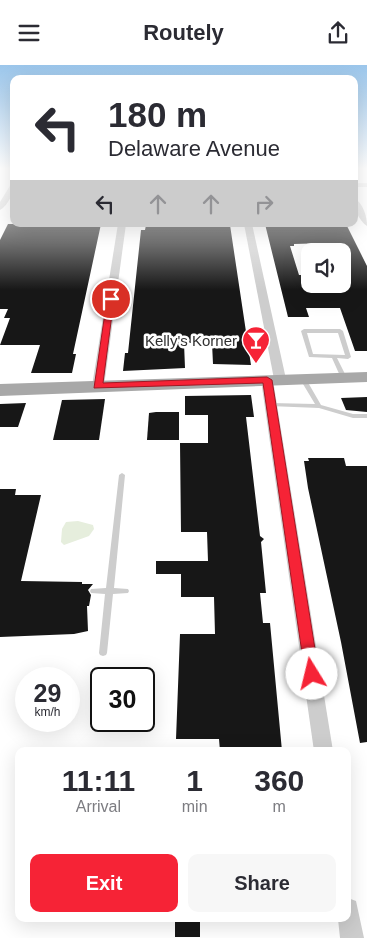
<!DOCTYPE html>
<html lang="en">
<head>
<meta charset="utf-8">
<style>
  body { margin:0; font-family:Arial,sans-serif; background:#f7f7f7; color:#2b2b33; height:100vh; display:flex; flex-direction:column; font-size:19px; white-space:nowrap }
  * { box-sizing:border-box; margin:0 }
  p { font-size:16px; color:#7c7c81 }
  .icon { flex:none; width:28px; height:28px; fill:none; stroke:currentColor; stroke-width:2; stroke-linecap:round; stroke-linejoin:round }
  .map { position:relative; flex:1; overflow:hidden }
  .sheet { position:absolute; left:15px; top:682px; width:336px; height:175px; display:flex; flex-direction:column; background:#fff; border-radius:10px; box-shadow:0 5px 20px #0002 }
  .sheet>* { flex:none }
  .hud { position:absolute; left:10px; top:10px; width:348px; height:152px; border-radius:10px; box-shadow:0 5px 20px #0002; background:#fff; color:#2b2b33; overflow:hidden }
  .fabs { position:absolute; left:301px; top:178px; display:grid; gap:10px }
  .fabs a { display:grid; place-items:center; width:50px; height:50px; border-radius:10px; background:#fff; box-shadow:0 5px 20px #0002; font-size:25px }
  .speed { position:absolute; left:15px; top:602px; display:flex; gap:10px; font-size:25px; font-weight:700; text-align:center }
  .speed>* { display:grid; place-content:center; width:65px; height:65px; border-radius:50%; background:#fff; box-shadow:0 5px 20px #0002; line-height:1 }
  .speed small { font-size:12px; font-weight:400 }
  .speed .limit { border:2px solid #111; border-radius:8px; background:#fff; color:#111 }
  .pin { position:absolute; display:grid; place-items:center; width:42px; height:42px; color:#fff; margin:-21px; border:2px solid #fff; border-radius:50%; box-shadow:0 1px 5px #0007 }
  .me { position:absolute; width:55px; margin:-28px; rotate:351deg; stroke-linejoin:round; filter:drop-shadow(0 0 4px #0008) }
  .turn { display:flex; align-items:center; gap:18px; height:105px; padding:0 15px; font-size:22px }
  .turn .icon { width:65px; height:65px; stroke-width:2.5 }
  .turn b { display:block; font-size:35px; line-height:42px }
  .lanes { display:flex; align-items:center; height:48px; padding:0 15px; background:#0003; justify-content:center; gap:25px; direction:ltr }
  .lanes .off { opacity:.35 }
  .eta { display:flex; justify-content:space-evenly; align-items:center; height:85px; text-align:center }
  .eta b { font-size:30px; font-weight:600; line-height:35px }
  .button { display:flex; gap:10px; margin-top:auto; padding:10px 15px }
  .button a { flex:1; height:58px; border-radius:10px; background:#f62336; color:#fff; font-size:20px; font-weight:600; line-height:58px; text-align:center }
  .button a+a { background:#f7f7f7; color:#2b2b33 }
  header { display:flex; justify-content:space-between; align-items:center; height:65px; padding:0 15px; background:#fff; font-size:22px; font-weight:600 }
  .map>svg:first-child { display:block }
  .green { fill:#e6eedd }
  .building { fill:#171717; fill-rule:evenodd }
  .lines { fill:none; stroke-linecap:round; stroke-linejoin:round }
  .service { fill:#cdcdcd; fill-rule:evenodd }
  .minor { fill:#cdcdcd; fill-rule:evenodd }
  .primary { fill:#a8a8a8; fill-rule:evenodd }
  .route { fill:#f62336; stroke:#a01723 }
  .labels { text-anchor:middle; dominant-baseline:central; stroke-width:5; stroke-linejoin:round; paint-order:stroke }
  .far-poi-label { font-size:15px; fill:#303030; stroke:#fff; text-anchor:end }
</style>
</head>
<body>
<header><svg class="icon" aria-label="menu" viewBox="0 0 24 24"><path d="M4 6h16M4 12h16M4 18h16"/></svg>Routely<svg class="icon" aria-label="share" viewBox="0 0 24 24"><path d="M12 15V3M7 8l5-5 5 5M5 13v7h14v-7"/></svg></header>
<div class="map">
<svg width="367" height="873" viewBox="0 0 367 873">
  <rect width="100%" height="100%" fill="#fff"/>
  <path class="green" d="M66 457 78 456 93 460 94 464 89 471 64 480 61 477 62 464Z"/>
  <g class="building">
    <path d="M8 159H101L73 289H76L72 308H31L40 280H0L10 253H4L8 244H0V175Z"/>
    <path d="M195 159 230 160 251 300 213 299 212 278H184L185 303 123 306 125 288H128L141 165H145L146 160Z"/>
    <path d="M265 159H346L367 201V286H355L340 243H306L309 252H288ZM326 178 329 186H342V197L351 214H342V219H308L305 210H299L290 181H294V179Z"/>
    <path d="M251 330 254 352H246L260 471 264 474 261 477 266 528H260L263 558H270L282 686H220L219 674H176L180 569H215L214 532H181V509H156V496H208L207 467H181L180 378H208V350H185V331Z"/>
    <path d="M367 332V347L346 345 341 333Z"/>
    <path d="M105 334 99 375H53L62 335Z"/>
    <path d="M26 338 18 362H0V339Z"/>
    <path d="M156 347H179V375H147L149 348Z"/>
    <path d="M308 393H344L346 401H367V677L360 678 341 577 308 423 304 396H309Z"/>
    <path d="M0 424H16L15 430H41L21 516 82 517V519H93L88 525 91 530 89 541H87L88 566 74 569 0 572Z"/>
    <rect x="175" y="854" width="25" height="18"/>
  </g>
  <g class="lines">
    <g class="service">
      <path d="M340 264 343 266 351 292 348 294 337 293 347 313 344 315 341 313 332 293 309 292 301 266 304 264ZM307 268H338L345 290 313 289Z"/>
      <path d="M303 312 306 314 321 340 353 349H367V353H353L319 343 269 341 268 340 271 338 315 339 300 314Z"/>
      <path d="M122 408 125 410 114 523 128 524 129 526 128 528 113 529 107 588 106 590 103 591 100 590 99 588 105 529 91 528 90 526 91 524 106 523 119 410Z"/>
    </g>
    <g class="minor">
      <path d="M14 118C14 127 8 141 0 145V137L11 119Z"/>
      <rect x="354" y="118" width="13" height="4"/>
      <path d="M354 133C363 138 367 151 367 161 359 156 353 142 354 133Z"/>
      <path d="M118 159H126L104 321 98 324 92 321Z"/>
      <path d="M244 159H252L286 314 280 317 274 314Z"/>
      <path d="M267 312 273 315 333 686H314L261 315Z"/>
      <path d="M348 833 356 836 364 873H340L338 854H348Z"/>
    </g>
    <path class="primary" d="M367 307V317L0 331V319Z"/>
  </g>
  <linearGradient id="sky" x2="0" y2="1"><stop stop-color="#9bc6eb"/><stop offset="0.46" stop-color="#fff"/><stop offset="1" stop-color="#fff" stop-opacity="0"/></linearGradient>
  <rect width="367" height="225" fill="url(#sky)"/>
  <path class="route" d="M111 231 114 234 103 318 267 312 272 315 319 609 317 613H307L305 609 263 318 94 323 107 234Z"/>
  <defs>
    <g id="bar-pin" transform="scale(1.4375)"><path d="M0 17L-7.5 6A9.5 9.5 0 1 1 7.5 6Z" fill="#f62336" stroke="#fff"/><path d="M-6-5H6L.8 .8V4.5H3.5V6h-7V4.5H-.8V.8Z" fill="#fff"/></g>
  </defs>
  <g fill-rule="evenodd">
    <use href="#bar-pin" x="256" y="275"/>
  </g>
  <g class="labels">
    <g class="far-poi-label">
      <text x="237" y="275">Kelly's Korner</text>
    </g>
  </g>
</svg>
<div class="fabs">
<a><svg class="icon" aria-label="sound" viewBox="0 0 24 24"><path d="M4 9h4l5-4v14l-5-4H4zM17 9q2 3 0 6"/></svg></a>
</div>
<div class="speed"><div>29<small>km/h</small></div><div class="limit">30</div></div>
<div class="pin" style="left:111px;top:234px;background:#d93025"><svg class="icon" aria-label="arrive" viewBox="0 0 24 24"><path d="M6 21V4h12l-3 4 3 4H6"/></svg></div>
<svg class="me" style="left:312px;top:609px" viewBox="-20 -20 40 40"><circle r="19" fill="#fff"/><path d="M0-13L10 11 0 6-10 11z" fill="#f62336"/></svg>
<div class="hud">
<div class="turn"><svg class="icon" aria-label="left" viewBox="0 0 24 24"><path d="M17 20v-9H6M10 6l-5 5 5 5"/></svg><div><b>180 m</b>Delaware Avenue</div></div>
<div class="lanes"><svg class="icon" aria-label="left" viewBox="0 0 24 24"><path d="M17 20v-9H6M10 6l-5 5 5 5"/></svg><svg class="icon off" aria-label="ahead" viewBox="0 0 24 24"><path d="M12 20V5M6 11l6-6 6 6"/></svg><svg class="icon off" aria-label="ahead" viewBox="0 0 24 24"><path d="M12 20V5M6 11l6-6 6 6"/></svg><svg class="icon off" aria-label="right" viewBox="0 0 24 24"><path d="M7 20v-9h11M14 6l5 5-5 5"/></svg></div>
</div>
<section class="sheet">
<div class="eta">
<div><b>11:11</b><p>Arrival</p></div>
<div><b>1</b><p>min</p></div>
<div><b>360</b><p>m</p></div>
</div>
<div class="button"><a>Exit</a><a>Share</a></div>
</section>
</div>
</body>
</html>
